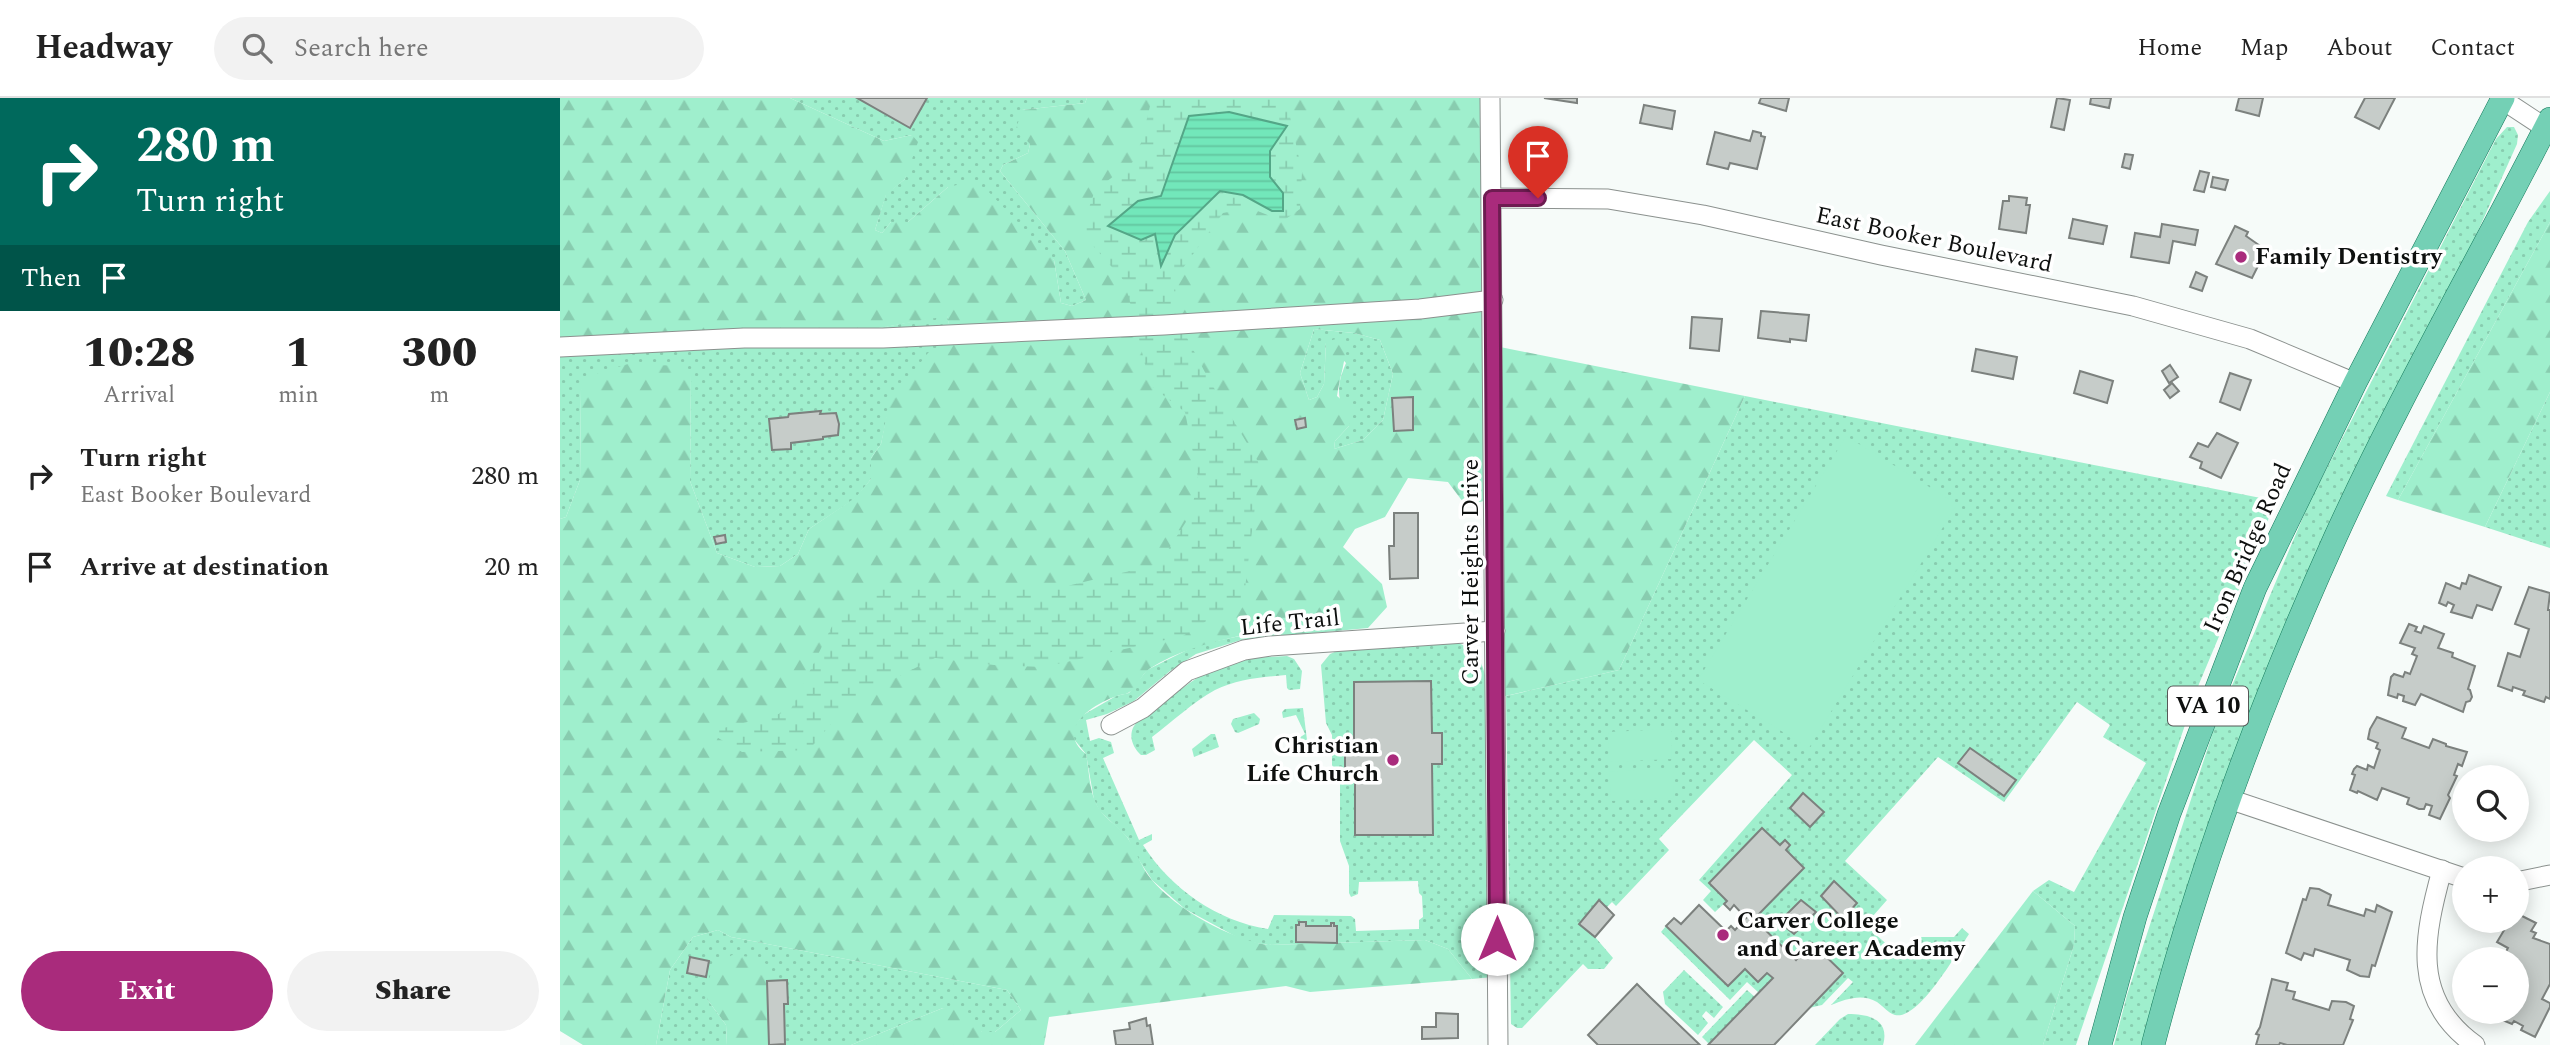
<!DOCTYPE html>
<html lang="en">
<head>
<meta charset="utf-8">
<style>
  body { margin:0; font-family:Spectral,serif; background:#f2f2f2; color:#222; height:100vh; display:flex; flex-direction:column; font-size:26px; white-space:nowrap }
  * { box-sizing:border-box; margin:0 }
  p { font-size:23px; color:#767676 }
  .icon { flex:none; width:38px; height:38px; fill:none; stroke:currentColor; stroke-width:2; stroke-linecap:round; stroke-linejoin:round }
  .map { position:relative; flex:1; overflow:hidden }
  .details { display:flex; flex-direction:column; background:#fff; width:560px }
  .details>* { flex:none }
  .banner { background:#00695c; color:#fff; overflow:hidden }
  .controls { position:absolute; left:1892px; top:667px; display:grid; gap:14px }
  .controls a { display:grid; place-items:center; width:77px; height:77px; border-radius:50%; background:#fff; box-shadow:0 4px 18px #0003; font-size:35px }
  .pin { position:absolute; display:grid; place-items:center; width:60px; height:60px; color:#fff; margin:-72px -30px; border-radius:50% 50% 50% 0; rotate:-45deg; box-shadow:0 0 7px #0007 }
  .pin .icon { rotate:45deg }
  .me { position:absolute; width:77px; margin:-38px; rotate:0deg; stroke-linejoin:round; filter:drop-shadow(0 0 5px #0008) }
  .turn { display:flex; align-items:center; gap:24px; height:147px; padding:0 21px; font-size:32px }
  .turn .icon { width:91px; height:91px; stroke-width:2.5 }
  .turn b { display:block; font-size:49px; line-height:60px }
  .then { display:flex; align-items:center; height:66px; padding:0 21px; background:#0003; gap:14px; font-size:26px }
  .eta { display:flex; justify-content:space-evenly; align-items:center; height:119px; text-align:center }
  .eta b { font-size:42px; font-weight:800; line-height:49px }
  .action { display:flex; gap:14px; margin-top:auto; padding:14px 21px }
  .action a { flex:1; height:80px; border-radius:42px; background:#a92b7c; color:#fff; font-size:28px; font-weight:800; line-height:80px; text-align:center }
  .action a+a { background:#f2f2f2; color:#222 }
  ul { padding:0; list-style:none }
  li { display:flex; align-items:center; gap:21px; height:91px; padding:0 21px }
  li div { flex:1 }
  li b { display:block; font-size:26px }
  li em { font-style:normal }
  header { display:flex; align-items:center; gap:42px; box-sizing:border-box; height:98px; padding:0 35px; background:#fff; border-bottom:2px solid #e0e0e0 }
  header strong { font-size:33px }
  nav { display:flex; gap:38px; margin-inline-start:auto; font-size:24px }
  .search { width:490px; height:63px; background:#f2f2f2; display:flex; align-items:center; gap:18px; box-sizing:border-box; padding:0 24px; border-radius:38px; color:#767676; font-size:26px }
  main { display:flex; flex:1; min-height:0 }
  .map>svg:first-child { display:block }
  .green { fill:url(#green-dots) }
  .forest { fill:url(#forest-firs); fill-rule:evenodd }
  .wetland { fill:url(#wetland-marsh) }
  .pitch { fill:#9fefcd }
  .water { fill:url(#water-rules); stroke:#54a687; stroke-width:2 }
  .building { fill:#c6ccc9; stroke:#7c817e; stroke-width:2 }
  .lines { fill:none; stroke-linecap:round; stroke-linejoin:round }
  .minor-casing { stroke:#8b918e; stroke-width:21 }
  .major-casing { stroke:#14795b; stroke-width:24 }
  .minor { stroke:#fff; stroke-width:19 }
  .major { stroke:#74d0b5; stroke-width:23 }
  .route-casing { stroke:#6e1c51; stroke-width:18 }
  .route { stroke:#a92b7c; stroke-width:12 }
  .poi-dot { fill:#a92b7c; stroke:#fff; stroke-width:2.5 }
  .labels { text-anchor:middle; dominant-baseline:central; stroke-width:7; stroke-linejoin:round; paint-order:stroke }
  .shield { fill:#fff; stroke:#565857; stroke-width:2 }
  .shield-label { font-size:23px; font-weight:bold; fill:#0e100f }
  .street-label { font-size:24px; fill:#0e100f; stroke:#fff }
  .poi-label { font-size:24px; font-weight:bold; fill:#0e100f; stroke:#fff; text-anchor:start }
</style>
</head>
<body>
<header>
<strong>Headway</strong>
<div class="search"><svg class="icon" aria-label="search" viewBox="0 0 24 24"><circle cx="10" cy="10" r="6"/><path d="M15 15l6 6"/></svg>Search here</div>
<nav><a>Home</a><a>Map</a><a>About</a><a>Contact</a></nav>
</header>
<main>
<section class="details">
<div class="banner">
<div class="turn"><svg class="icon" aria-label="right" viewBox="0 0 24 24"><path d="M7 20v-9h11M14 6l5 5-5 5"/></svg><div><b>280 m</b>Turn right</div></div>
<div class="then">Then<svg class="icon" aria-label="arrive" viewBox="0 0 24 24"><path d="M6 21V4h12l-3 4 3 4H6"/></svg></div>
</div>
<div class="eta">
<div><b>10:28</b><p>Arrival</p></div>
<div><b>1</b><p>min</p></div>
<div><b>300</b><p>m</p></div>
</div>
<ul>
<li><svg class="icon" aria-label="right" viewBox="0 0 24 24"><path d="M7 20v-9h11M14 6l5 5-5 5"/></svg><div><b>Turn right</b><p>East Booker Boulevard</p></div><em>280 m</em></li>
<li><svg class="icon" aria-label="arrive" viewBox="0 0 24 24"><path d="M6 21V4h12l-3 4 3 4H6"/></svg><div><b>Arrive at destination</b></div><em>20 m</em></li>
</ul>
<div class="action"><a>Exit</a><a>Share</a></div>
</section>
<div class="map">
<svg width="1990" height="947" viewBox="0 0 1990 947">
  <defs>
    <pattern id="green-dots" width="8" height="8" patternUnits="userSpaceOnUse" patternTransform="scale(1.75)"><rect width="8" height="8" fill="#9fefcd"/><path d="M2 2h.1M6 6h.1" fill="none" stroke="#88ccaf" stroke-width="1.8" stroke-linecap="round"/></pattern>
    <pattern id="forest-firs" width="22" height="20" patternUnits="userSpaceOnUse" patternTransform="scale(1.75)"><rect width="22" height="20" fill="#9fefcd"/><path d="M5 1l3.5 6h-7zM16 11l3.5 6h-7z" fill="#88ccaf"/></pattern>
    <pattern id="wetland-marsh" width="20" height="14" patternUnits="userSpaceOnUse" patternTransform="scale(1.75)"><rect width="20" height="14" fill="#9fefcd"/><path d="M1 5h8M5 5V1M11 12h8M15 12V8" fill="none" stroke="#88ccaf"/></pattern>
    <pattern id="water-rules" width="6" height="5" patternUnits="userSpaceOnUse" patternTransform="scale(1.75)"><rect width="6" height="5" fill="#72e7ba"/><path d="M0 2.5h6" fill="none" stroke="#62c59f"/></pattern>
  </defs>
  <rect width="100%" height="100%" fill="#f6fbf9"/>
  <g class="green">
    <path d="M230 0H527L525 5 462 12 470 46 468 55 443 67 440 73 505 153 526 202 512 208 501 205 494 162 388 89 348 124H331L322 135 315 132 326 96 345 81 352 37 324 43Z"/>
    <path d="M1947 29H1954L1958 37 1957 46 1913 144 1896 186 1799 376 1585 947H1554L1567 897 1655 628 1749 405 1936 41Z"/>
    <path d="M1990 93V124L1838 402 1826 398 1968 124Z"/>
    <path d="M387 217 393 244 330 305 321 346 311 360V381L296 400 249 431 238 456 220 468 195 469 157 455 130 383 131 277 21 292 20 382 6 419 0 421V242L99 234 319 230Z"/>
    <path d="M754 231 794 235 820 242 833 276 823 322 803 342 774 351 775 343 789 328C779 301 774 293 786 265L766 244 764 286 757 299 749 302 740 275Z"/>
    <path d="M1990 294V450L1925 429Z"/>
    <path d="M1185 298 1716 403 1639 586 1516 947H1483L1514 847 1515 828 1473 793 1489 782 1514 794 1586 665 1543 639 1550 627 1517 604 1444 704 1378 659 1285 763 1327 802 1305 827 1340 858 1359 839H1394L1402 830 1409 836C1398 853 1359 923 1335 917 1328 915 1323 908 1317 904 1302 895 1286 901 1271 907L1293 884 1288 880 1262 907 1249 910 1283 875 1252 845 1236 862 1194 821 1244 770 1202 730 1149 784 1167 803 1155 814 1143 802 1151 793 1139 782 1232 677 1194 642 1099 741 1109 752 1056 808 1052 804 1047 809 1054 817 1035 839 1053 860 1044 871H1028L1023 866 962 930H957L951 926 946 598 1059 572Z"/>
    <path d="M680 538 681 542 636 556 610 573 574 603 547 616 526 622 530 643 539 640 551 644 554 655 543 660 579 742 592 736V742L583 747C611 791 657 823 708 831L714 817 791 818 795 821 796 833 859 831V822L863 819 862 798 859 795 858 783 799 784 798 796 791 799 789 795V768L780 743V683L772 667V637L766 625 761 567 770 556 777 553 896 544C926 556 923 572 930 601L933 879 912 881 888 851 865 842 708 847 684 843 625 811 592 782 575 756 568 740 539 712 534 702 526 656 513 640 514 628 523 617 556 598 569 595 587 572 637 547Z"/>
    <path d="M727 558 734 561 742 573 740 591 729 592 727 590 726 577C702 579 677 581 655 592 632 605 613 623 592 639L595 652 586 657H581C573 650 568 638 574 628 579 620 588 617 595 611 618 594 640 574 668 565 687 559 707 559 727 558Z"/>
    <path d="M743 610 748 650 746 653 736 652 733 644 745 636 736 617 723 620 722 614 725 611Z"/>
    <path d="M694 615 700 621 699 626 678 635 675 634 671 626 673 621Z"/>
    <path d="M651 636H655L659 649 634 659 632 651Z"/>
    <path d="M1106 828 1168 888 1185 871 1198 884 1207 875 1213 880 1199 895 1187 884 1170 902 1101 834Z"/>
    <path d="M158 832 171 839 447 892 461 912 435 934H422L383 910 291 947H214L147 901 166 927 167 947H96L110 872 133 839Z"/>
    <path d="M1124 872 1163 909 1154 920 1146 913 1142 918 1148 925 1138 937 1105 906 1103 894Z"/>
    <path d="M1187 892 1195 899 1149 946 1142 939Z"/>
    <path d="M1288 916C1310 916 1330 922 1323 947H1255L1280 921Z"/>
  </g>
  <g class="forest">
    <path d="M0 0H230L324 43 352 37 358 44 345 81 326 97 315 132 322 135 331 124H348L388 89 410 84 425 90 494 162 501 205 512 208 526 202 505 153 440 73 443 67 468 55 470 46 456 31 462 12 525 5 527 0H924L927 402 906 408 888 384 848 380 825 419 795 431 783 449 822 486 827 509 808 530 681 542 679 538C648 545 617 553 589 571 581 577 577 590 568 595 565 597 561 596 557 598 533 606 494 631 526 656 529 671 529 689 535 703 541 719 557 726 567 739 576 752 581 769 591 781 617 812 669 840 707 847L865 842 888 851 912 881 750 894 726 888 489 919 484 947H291L383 910 407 913 422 934H435L461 912 447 892 171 839 158 832 133 839 110 872 96 947H23L0 933V421L6 419 20 382 21 292 32 277 68 266 124 268 131 277 130 383 157 455 195 469 220 468 238 456 249 431 295 400 311 381V360L321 346 329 305 368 255 393 244 387 218 319 230 99 234 0 242ZM754 231 794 235 820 242 833 276 823 322 803 342 774 351 775 343 789 328 792 311 777 298C780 277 786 264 786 242L779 240 766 244 764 286 757 299 749 302 740 275Z"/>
    <path d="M1990 124V294L1925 429 1838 402Z"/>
    <path d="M935 248 1185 298 1059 572 937 600Z"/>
    <path d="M1473 793 1515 828 1514 847 1483 947H1355Z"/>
    <path d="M172 857 200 860 211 871 214 947H167L166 927 147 901 151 871Z"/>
  </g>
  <path class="wetland" d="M592 0H726L742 74 740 111 723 123 690 110 663 115 615 181 616 219 648 280 700 367 684 499 623 538 484 569 434 567 375 560 290 603 249 652 182 654 148 634 230 613 279 514 311 489 507 488 599 466 631 416 638 380 625 314 590 287 565 184 521 134 535 92 577 61Z"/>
  <g class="pitch">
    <path d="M1286 338 1397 406 1249 650 1138 582Z"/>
    <path d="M1111 631 1112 661 1049 664 1048 634Z"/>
    <path d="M1113 670 1114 700 1051 703 1049 674Z"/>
  </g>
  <path class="water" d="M669 14 727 28 710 53V79L723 95V113H712L683 97 660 93 615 137 601 168 595 136 581 142 548 128 578 103 601 98 629 18Z"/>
  <g class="building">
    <path d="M297 0H367L350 30Z"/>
    <path d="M984 0H1017V5Z"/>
    <path d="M1201 0H1229L1226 13 1199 5Z"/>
    <path d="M1497 0 1510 2 1504 32 1491 29Z"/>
    <path d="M1531 0H1551L1549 10 1530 6Z"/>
    <path d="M1679 0H1703L1699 18 1676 12Z"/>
    <path d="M1805 0H1835L1819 31 1795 19Z"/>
    <path d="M1084 7 1115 13 1112 31 1080 25Z"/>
    <path d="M1193 33 1201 35V38L1205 39 1197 71 1170 65 1168 71 1147 66 1155 34 1190 43Z"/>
    <path d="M1565 56 1573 57 1570 71 1562 69Z"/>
    <path d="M1640 73 1649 75 1644 94 1634 92Z"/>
    <path d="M1653 79 1668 82 1665 92 1651 89Z"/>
    <path d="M1449 98 1467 100 1466 107H1470L1466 135 1439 131 1443 103H1449Z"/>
    <path d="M1513 121 1547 128 1543 146 1509 140Z"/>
    <path d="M1602 126 1638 132 1635 147 1613 143 1609 165 1571 159 1575 135 1600 139Z"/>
    <path d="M1675 128 1688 134 1686 138 1706 152 1692 180 1656 166Z"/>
    <path d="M1636 174 1647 179 1642 193 1630 189Z"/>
    <path d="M1201 213 1249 217 1246 243 1230 241V244L1198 240Z"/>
    <path d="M1132 219 1162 221 1159 253 1130 250Z"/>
    <path d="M1416 251 1457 259 1453 281 1412 273Z"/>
    <path d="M1610 267 1618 279 1609 285 1602 273Z"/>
    <path d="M1520 273 1553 283 1547 305 1514 295Z"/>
    <path d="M1670 275 1691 282 1680 312 1660 304Z"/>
    <path d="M1612 285 1619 293 1610 300 1604 292Z"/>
    <path d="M853 299V332L834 333 832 300Z"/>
    <path d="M261 313 260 316 276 315 279 326 278 337 263 339V341L231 345V351L212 352 209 321 228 319 229 316Z"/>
    <path d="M745 320 746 329 737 331 735 322Z"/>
    <path d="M1657 335 1678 345 1661 380 1640 370 1642 364 1630 359 1638 345 1648 349Z"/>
    <path d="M834 415H858V480L830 481 829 448H834Z"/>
    <path d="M165 437 166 444 156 446 154 439Z"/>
    <path d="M1909 477 1941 489 1932 512 1917 507 1912 520 1891 514 1894 507 1888 504 1886 508 1879 505 1886 485 1900 491 1902 485 1906 486Z"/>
    <path d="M1969 489 1990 495 1988 512H1990V601L1986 599 1984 604 1963 597 1965 593 1953 589 1952 593 1938 588 1948 555 1960 559 1969 531 1955 526Z"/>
    <path d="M1849 526 1857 529 1855 533 1861 535 1864 528 1884 536 1878 550 1893 555 1892 559 1915 568 1908 591 1910 592 1912 599 1910 603 1906 604 1903 614 1861 596 1855 607 1843 603 1844 598 1838 596 1837 600 1828 597 1831 579 1834 576 1843 579 1845 574 1850 576 1857 558 1852 556 1855 550 1840 545Z"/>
    <path d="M871 583 872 635H882V666H872L873 737H795V673L785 674V639L794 640V584Z"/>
    <path d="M1817 619 1846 630 1842 640 1869 650 1873 641 1886 646V648L1907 654 1902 668 1898 666 1894 677 1897 678 1888 697 1890 700 1880 721 1869 717 1872 708 1866 706 1864 711H1859L1847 706 1849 700 1822 690 1817 702 1798 693 1797 695 1790 692 1795 677 1792 676 1794 671 1797 668 1807 672 1808 667 1814 670 1820 652 1816 650 1818 645 1808 641 1810 631Z"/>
    <path d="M1410 650 1456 682 1444 698 1398 665Z"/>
    <path d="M1243 695 1264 714 1250 729 1230 710Z"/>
    <path d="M1202 730 1220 747 1225 742 1230 747 1226 752 1244 770 1194 821 1236 862 1252 845 1283 875 1214 947H1148L1213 880 1207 875 1198 884 1185 871 1168 888 1106 828 1114 820 1121 826 1139 807 1166 833 1171 828 1175 832 1186 820 1174 807 1170 812 1164 806 1167 803 1149 785Z"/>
    <path d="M1274 783 1297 805 1283 821 1261 798Z"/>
    <path d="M1750 790 1759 791 1771 797 1768 807 1804 818 1806 811 1815 814 1817 807 1832 814 1815 868 1812 867 1809 879 1800 878 1787 872 1790 862 1755 851 1753 858 1744 855 1741 862 1726 855 1743 801 1746 802Z"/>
    <path d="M1039 802 1054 817 1035 839 1019 826Z"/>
    <path d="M1241 802 1256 814 1234 836 1219 824Z"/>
    <path d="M1956 815 1976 825 1971 833 1976 835 1973 840 1990 846V886L1982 901 1990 905V909L1975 939 1961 932 1963 928 1954 923 1952 926 1923 914H1956V861H1942L1948 850 1937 844 1949 824 1948 822H1956Z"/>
    <path d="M739 824H746V828H771V825H774V828H777V845L736 844V827H739Z"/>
    <path d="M130 859 149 863 146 879 127 875Z"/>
    <path d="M1712 881 1728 885 1726 892 1735 894 1733 901 1769 912 1772 903 1786 904 1794 908 1790 921 1793 922 1783 947H1727L1720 945 1719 947H1696L1699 937 1696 936 1700 929Z"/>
    <path d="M227 882 228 906H224L225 946 209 947 207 883Z"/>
    <path d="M1077 886 1091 900 1140 947H1038L1028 937Z"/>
    <path d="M876 915 898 916V940L862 941V929H876Z"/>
    <path d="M586 920 587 928 590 927 593 947H556L554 933 570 931 569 925Z"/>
  </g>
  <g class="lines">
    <g class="minor-casing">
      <g id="minor">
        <path d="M930 0 938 947"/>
        <path d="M1940 0 1990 33"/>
        <path d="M932 100 1048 101 1143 117 1321 157 1573 208 1690 241 1795 285"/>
        <path d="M0 249 184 240H323L604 227 860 211 933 202"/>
        <path d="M551 627 583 610 627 573 684 552 710 548 935 533"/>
        <path d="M1669 701 1904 780"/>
        <path d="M1882 772C1864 838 1850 901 1915 947"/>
        <path d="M1956 784 1990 777"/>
      </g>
    </g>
    <g class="major-casing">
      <g id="major">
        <path d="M1540 947 1575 819 1609 716 1695 490 1795 285 1943 0"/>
        <path d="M1593 947C1638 773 1701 604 1775 440 1840 297 1919 161 1990 21"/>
      </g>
    </g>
    <use href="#minor" class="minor"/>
    <use href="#major" class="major"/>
  </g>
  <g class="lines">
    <g class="route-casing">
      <path id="route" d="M937 841 932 100H978"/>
    </g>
    <use href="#route" class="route"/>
  </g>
  <g class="poi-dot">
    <circle cx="1681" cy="159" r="7"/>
    <circle cx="833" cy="662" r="7"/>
    <circle cx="1163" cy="837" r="7"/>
  </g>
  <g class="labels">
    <rect class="shield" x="1608" y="588.5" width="80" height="39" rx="5"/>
    <g class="shield-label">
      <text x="1648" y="608">VA 10</text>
    </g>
    <g class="street-label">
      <text transform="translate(1374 142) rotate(12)">East Booker Boulevard</text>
      <text transform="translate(1688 450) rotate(-66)">Iron Bridge Road</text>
      <text transform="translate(911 474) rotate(-90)">Carver Heights Drive</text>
      <text transform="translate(730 525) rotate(-6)">Life Trail</text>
    </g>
    <g class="poi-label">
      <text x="1695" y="159">Family Dentistry</text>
      <text x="819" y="648" text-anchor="end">Christian<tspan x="819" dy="28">Life Church</tspan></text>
      <text x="1177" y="823">Carver College<tspan x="1177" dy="28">and Career Academy</tspan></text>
    </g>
  </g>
</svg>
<div class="controls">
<a><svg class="icon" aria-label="search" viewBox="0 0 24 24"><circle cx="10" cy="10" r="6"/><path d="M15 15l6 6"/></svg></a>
<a>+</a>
<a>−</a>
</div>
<div class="pin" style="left:978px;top:100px;background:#d93025"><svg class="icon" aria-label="arrive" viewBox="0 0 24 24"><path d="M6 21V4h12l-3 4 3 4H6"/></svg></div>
<svg class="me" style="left:937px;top:841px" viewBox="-20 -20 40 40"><circle r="19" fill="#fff"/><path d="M0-13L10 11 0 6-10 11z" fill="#a92b7c"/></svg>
</div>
</main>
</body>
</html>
